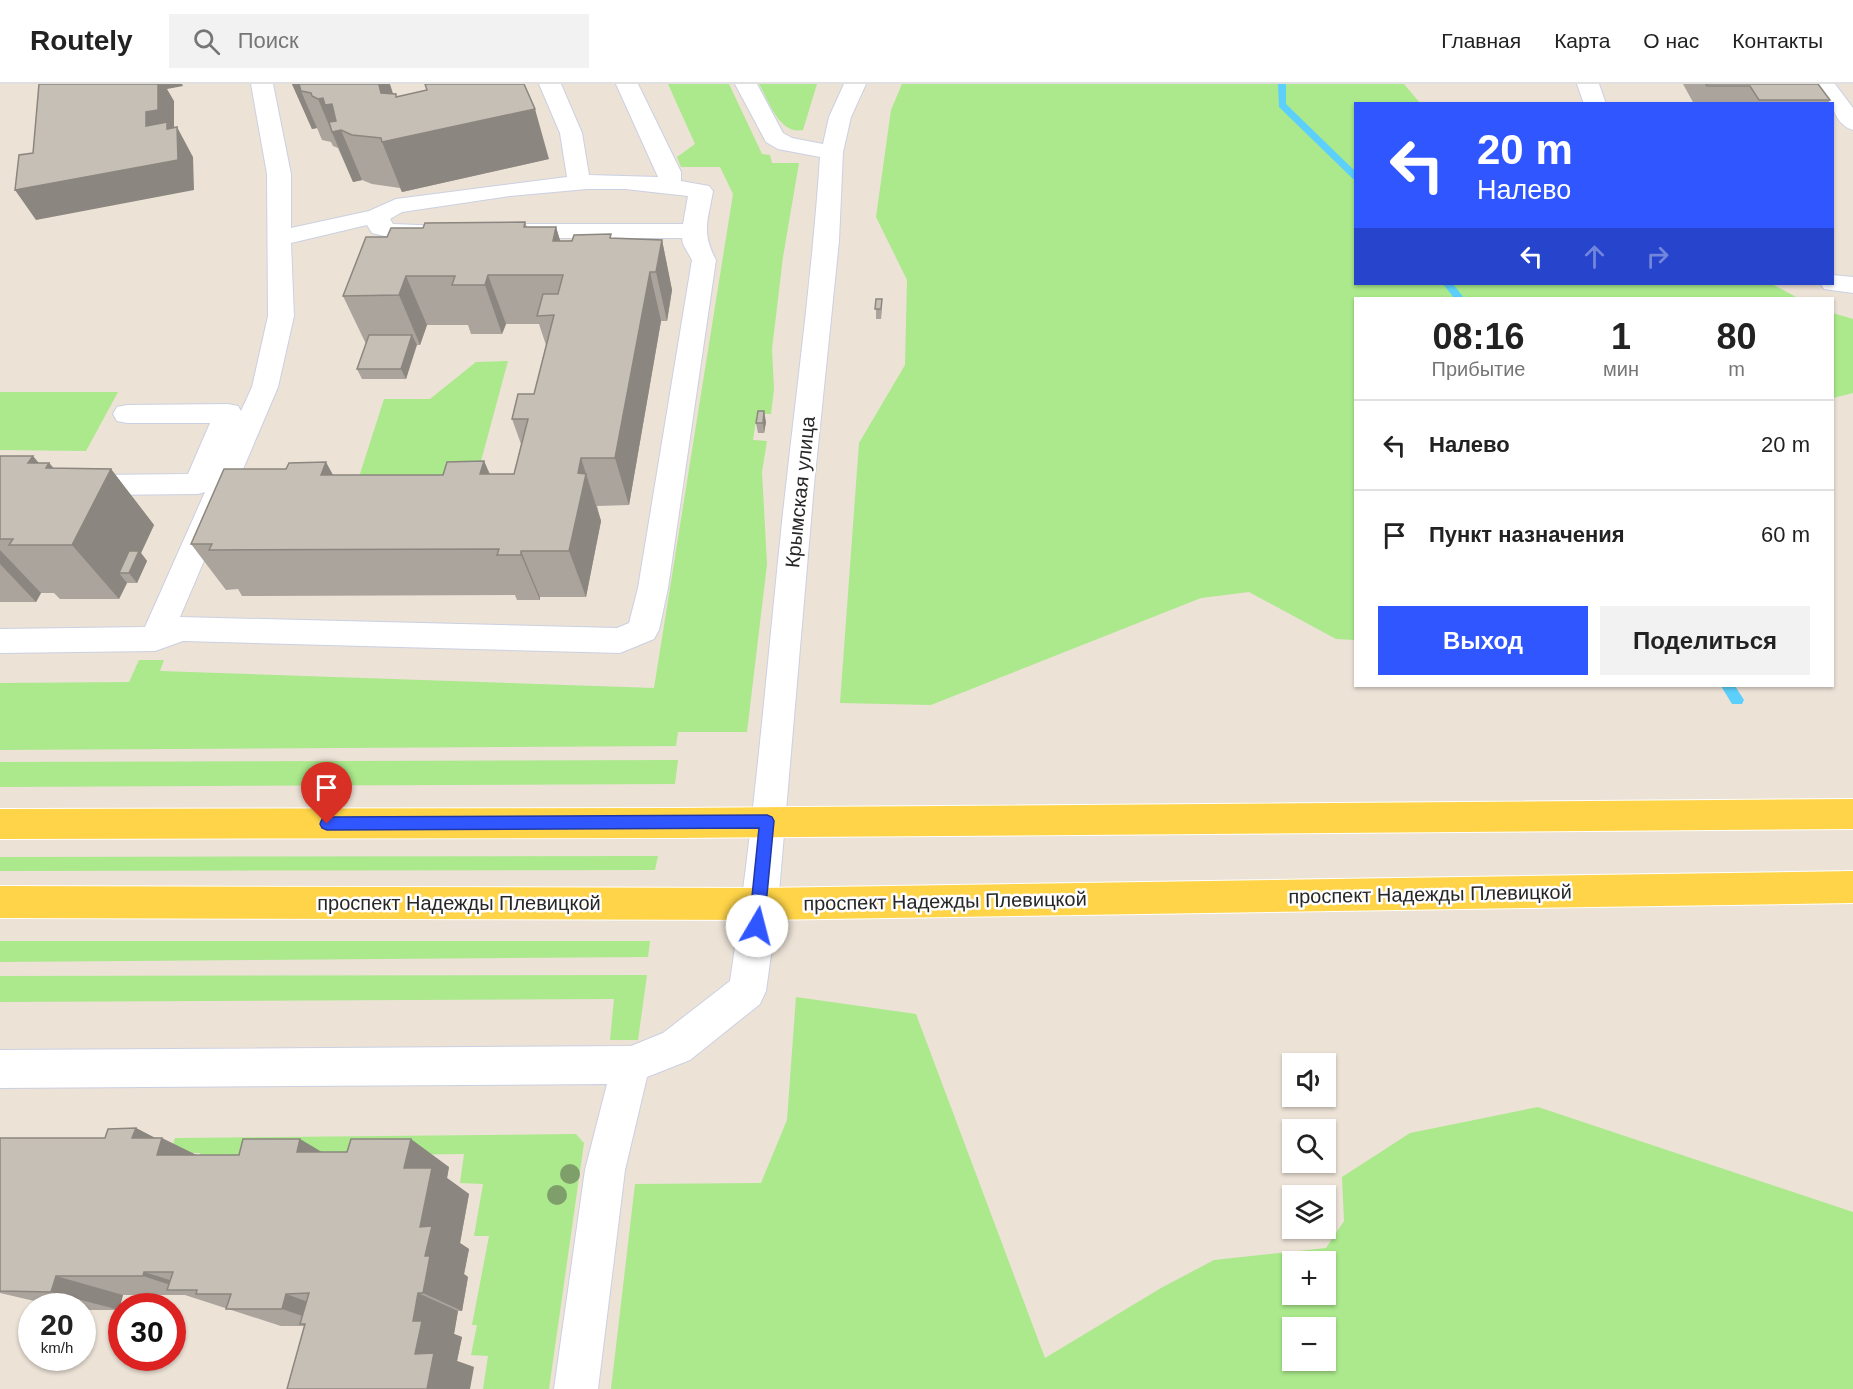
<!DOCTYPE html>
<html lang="ru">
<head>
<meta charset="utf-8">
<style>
  body { margin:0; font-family:Helvetica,sans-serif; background:#f2f2f2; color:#222; height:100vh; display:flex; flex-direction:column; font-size:22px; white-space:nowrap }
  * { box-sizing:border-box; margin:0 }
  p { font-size:20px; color:#767676 }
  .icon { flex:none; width:33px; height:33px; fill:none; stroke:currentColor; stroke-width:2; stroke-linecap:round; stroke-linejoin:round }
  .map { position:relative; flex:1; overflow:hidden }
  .sheet { position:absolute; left:1354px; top:213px; width:480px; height:390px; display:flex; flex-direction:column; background:#fff; border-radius:0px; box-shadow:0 2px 4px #0004 }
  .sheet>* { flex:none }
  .guide { position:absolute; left:1354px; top:18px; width:480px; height:183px; border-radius:0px; box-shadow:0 2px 4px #0004; background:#3056ff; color:#fff; overflow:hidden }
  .tools { position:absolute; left:1282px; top:969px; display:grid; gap:12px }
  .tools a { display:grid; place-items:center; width:54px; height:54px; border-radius:0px; background:#fff; box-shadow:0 2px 4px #0004; font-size:30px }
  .speed { position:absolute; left:18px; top:1209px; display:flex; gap:12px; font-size:30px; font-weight:700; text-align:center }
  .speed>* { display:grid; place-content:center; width:78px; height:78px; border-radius:50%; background:#fff; box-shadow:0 2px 4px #0004; line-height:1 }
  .speed small { font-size:15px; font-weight:400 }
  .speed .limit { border:9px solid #d22; background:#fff; color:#111 }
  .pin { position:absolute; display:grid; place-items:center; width:51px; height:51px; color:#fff; margin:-62px -26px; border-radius:50% 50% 50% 0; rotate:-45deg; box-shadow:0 0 6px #0007 }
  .pin .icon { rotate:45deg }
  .me { position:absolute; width:66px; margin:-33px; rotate:8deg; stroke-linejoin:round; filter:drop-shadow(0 0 4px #0008) }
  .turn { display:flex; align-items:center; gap:21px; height:126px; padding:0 24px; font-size:27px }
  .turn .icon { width:78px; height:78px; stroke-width:2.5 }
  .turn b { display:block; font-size:42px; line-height:51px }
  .lanes { display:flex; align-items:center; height:57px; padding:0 24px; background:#0003; justify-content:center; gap:30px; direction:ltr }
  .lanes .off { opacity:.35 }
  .eta { display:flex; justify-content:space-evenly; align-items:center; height:102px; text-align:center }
  .eta b { font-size:36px; font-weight:700; line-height:42px }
  .button { display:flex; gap:12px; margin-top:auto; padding:12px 24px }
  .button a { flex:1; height:69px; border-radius:0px; background:#3056ff; color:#fff; font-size:24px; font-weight:700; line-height:69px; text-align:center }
  .button a+a { background:#f2f2f2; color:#222 }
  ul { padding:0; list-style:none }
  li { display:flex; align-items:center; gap:18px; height:90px; padding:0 24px; border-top:2px solid #e0e0e0 }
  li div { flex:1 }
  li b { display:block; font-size:22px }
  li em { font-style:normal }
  header { display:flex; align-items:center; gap:36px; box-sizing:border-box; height:84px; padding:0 30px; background:#fff; border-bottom:2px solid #e0e0e0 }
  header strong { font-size:28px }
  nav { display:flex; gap:33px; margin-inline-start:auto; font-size:21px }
  .search { width:420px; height:54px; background:#f2f2f2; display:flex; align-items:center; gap:15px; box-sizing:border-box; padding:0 21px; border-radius:0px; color:#767676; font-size:22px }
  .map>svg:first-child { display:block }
  .green { fill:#abe98c; fill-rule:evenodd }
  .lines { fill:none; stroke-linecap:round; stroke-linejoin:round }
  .stream { fill:#5cd0fb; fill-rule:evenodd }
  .minor-casing { stroke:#cbd0e2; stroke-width:2 }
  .major-casing { stroke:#fff; stroke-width:2 }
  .minor { fill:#fff; fill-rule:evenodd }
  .major { fill:#ffd448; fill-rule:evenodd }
  .tree { fill:#7e9f6a }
  .wall { fill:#aaa49d }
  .shaded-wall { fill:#8b867f }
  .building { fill:#c6bfb6; stroke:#8b867f; stroke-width:1.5 }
  .route { fill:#3056ff; stroke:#1f38a6; stroke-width:1.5 }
  .labels { text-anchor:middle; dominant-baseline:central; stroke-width:5; stroke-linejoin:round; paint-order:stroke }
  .street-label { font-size:20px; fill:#272727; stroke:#fff }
</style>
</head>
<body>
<header>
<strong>Routely</strong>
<div class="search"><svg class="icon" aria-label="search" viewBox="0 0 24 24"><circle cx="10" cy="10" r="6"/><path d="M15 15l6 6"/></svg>Поиск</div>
<nav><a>Главная</a><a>Карта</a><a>О нас</a><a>Контакты</a></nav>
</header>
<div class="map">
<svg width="1853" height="1305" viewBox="0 0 1853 1305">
  <rect width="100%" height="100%" fill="#ece2d6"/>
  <g class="green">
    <path d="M668 0H729L762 70 770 71 772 79H799L783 173 772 265 774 305 771 330H757L753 356 767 357 762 388 767 480 747 648H678L676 662 0 666V599L129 598 139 576H164L160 587 654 604 733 110 720 83H681L677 73 695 60Z"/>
    <path d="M759 0H817L803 46C779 51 769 17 759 0Z"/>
    <path d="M902 0H1404L1420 19 1356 20V200H1772L1798 214H1356V556L1336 555 1249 508 1201 514 931 621 840 619 859 359 905 281 907 196 876 133 891 26Z"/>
    <path d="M1833 229 1853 235V309L1833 314Z"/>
    <path d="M508 277 477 392 359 393 384 315H430L476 278Z"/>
    <path d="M0 308H118L86 367 0 366Z"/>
    <path d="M678 676 675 700 0 703V678Z"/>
    <path d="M658 772 655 786 0 787V773Z"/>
    <path d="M0 857H650L648 873 0 878Z"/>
    <path d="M647 891 638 956H610L614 915 0 918V892Z"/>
    <path d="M796 913 916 930 1045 1274 1161 1204 1214 1176 1326 1164 1344 1137 1342 1093 1410 1049 1538 1023 1853 1128V1305H611L635 1100 761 1099 787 1036ZM1293 1178H1326V1210H1293ZM1293 1244H1326V1276H1293Z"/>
    <path d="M576 1050 584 1059 549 1305H483L488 1272 471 1271 477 1241H472L489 1152H474L483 1100 460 1099 464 1070 199 1073 200 1069H170L175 1054Z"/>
  </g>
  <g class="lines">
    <g class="stream">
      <path d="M1278 0H1286V20L1356 88V96L1353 95 1279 23Z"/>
      <path d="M1443 200H1453L1464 214H1454Z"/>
      <path d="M1721 602H1735L1744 616 1742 620H1732Z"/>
    </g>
    <g class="minor-casing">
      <g id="minor">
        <path d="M251 0H273L291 90V144L369 127 396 115 567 93 560 49 539 0H561L582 49 589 91 658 93 616 0H638L681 88V97L709 102 713 107C708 137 701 148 716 176L668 504 659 546 654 555 620 569 183 557 155 567 0 569V545L145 543 205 408 198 410 0 412V392L188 390 210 339H127L117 337 113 330 117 323 127 321 228 320 238 322 241 327 252 303 268 232 267 90ZM587 105H625L688 112 683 140H512L503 142 500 147 503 152 512 154H682L683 160 692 176 638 504 629 539 617 544 180 533 278 303 294 232 291 159 367 141 372 149C394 155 420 158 443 152L446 147 443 142 393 140 390 135 402 128 510 112Z"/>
        <path d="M735 0H757L783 49 792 54 823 60 829 33 844 0H866L851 33 843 68 839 157 814 401 778 820 766 907 760 920 690 976 647 993 625 1086 598 1305H554L585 1086 607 1000 0 1004V966L631 962 663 949 730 897C754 745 766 591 782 438 795 316 812 195 820 73L778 65 766 58Z"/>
        <path d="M1577 0H1599L1606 20H1584Z"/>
        <path d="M1813 0H1835L1853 24V46C1842 43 1833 31 1833 20H1827Z"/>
        <path d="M1833 191 1853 193V209L1824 205 1821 200H1833Z"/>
      </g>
    </g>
    <g class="major-casing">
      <g id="major">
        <path d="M1853 715V745L677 754 0 755V725L677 724Z"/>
        <path d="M1853 787V819L760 836 0 834V802L760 804Z"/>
      </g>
    </g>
    <use href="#minor" class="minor"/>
    <use href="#major" class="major"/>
  </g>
  <g class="tree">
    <circle cx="570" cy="1090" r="10"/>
    <circle cx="557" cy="1111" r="10"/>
  </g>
  <g class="wall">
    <path d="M292 0 393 10 397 13 549 75 402 108 400 104 372 100 362 96 353 98 338 64 333 62 331 58 322 56 317 44 312 45Z"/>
    <path d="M1683 0H1818L1830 16 1828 20H1694Z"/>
    <path d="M525 138 527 143H556L560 157 612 154 662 156 672 206 667 237H661L629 421 597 422 601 437 586 513H540V516H517L515 511 242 512 238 505 226 506 191 460 333 391H443L484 377 490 390H514L521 360 512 335 534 310 546 261 539 240H506L502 250H471L468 241H427L420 261H416L406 295H362L357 285 366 260 343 212 387 153 423 144Z"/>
    <path d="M876 215 882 226 881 235H876Z"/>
    <path d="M766 338 764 349H758L756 339Z"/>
    <path d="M0 372 39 379H49L54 384 111 385 154 441 141 469 147 477 137 499H127L119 515H60L54 509H41L36 518H0Z"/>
    <path d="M136 1044 155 1054 196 1071H239L322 1068 449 1083 447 1094 469 1110 460 1159 469 1165 464 1190 468 1193 462 1227H458L454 1250 462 1253 457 1277 474 1283 305 1242H281L185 1211H123L119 1226H82V1222H56L0 1209V1054H105Z"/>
  </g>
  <g class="shaded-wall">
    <path d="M151 0H182L183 2 167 5 174 17V52L177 43 193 73 194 106 36 136 15 106 146 42V28Z"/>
    <path d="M292 0H305L301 7 317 44 312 45Z"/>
    <path d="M382 0H390L405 48 411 52 535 25 549 75 402 108 382 58 379 1Z"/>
    <path d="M323 14 332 20 341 46 362 96 353 98 318 15Z"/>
    <path d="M556 143 571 192 553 157Z"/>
    <path d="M662 156 672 206 667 237 656 188Z"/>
    <path d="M650 188 661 237 629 421 615 374Z"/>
    <path d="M488 191 506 240 502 250 485 201Z"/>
    <path d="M406 192 427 241 420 261 399 211Z"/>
    <path d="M412 251 417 261 406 295 401 285Z"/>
    <path d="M764 327 766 338 764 349 763 339Z"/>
    <path d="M33 372 80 428 28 379Z"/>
    <path d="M581 374 601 437 586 513 569 467 578 389Z"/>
    <path d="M484 377 504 425 480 390Z"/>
    <path d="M326 378 352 426 321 391Z"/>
    <path d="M49 379 89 428 111 385 154 441 141 469 147 477 137 499 129 489H119L127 499 119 515 72 461 46 384Z"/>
    <path d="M0 466 41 509 36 518 0 480Z"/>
    <path d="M521 467 540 513V516L521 471Z"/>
    <path d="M136 1044 161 1057 162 1054 219 1082 157 1071 132 1054Z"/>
    <path d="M300 1055 347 1083 297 1068Z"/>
    <path d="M411 1055 449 1083 447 1094 469 1110 460 1159 469 1165 464 1190 468 1193 462 1227 423 1209 425 1172 420 1143 404 1084Z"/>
    <path d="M144 1188 205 1207 197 1206H186L143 1192Z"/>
    <path d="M56 1192 123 1211 119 1226 51 1208Z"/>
    <path d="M418 1209 458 1227 454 1250 462 1253 457 1277 474 1283 470 1305H427L415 1270 413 1237Z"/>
    <path d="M286 1210 336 1228 332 1242 282 1225Z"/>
  </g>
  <g class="building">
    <path d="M39 0H158V26L146 28V42L167 38V45L177 43 178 76 15 106 19 71 33 69Z"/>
    <path d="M299 0H382L379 1 381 9 396 10V13L427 6 425 0H524L535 25 382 58 381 54 352 51 341 46 332 48 329 38 336 37 332 20 325 21 323 14 318 15 312 12 311 9 301 7Z"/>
    <path d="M1706 0H1818L1830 16H1759L1750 2H1707Z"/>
    <path d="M525 138 524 143H556L553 157H572L574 151 611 150 610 154 662 156 656 188H650L615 374H581L578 389 586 390 569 467H521V471H497L499 465 209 466 212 460H191L224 385H286L289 379 326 378 321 391H443L447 378 484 377 480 390H514L528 335H512L518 310H534L554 231 537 232 543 210H558L563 191H488L485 201H452L455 192H406L399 211 343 212 366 153H387L391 144H423L425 139Z"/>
    <path d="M876 215H882L881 225H875Z"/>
    <path d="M369 251H412L401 285H357Z"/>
    <path d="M758 327H764L763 339H756Z"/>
    <path d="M0 372H33L28 379H49L46 384 111 385 72 461H9L13 455H0Z"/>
    <path d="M129 467H139L129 489H119Z"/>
    <path d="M136 1044 132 1054H162L157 1071H239L243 1055H300L297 1068H347L351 1055H411L404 1084H432L420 1143 432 1142 425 1172H430L423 1209H418L413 1237H422L415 1270 434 1269 427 1305H287L305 1240H300L309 1209 286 1210 282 1225H226L231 1210H196L197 1206H167L173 1188H144L143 1192H56L51 1208 0 1207V1054H105L108 1045Z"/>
  </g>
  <path class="route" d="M767 731 772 733 774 737 764 842 762 847 757 849 751 847 749 842 759 744 327 746 322 744 320 740 322 735 327 733Z"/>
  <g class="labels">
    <g class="street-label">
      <text transform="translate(800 408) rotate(-84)">Крымская улица</text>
      <text transform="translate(1430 810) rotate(-1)">проспект Надежды Плевицкой</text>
      <text transform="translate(945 817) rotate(-1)">проспект Надежды Плевицкой</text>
      <text x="459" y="819">проспект Надежды Плевицкой</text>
    </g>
  </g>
</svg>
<div class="tools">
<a><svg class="icon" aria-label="sound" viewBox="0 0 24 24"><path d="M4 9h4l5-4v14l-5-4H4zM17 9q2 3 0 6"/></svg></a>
<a><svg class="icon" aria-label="search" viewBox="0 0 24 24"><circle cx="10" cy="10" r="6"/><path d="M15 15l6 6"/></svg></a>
<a><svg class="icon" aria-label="layers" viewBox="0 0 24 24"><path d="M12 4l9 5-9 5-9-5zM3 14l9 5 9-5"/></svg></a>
<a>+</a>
<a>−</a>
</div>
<div class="speed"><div>20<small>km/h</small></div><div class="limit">30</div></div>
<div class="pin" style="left:327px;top:740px;background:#d93025"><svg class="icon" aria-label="arrive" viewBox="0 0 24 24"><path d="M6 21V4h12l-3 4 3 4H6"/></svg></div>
<svg class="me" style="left:757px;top:842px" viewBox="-20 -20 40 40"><circle r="19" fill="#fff"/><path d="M0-13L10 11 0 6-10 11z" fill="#3056ff"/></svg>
<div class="guide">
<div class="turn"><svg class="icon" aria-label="left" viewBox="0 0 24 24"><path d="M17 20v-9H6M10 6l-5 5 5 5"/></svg><div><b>20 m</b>Налево</div></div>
<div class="lanes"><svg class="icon" aria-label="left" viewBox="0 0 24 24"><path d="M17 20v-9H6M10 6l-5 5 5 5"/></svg><svg class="icon off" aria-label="ahead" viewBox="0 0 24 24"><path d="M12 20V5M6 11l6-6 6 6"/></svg><svg class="icon off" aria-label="right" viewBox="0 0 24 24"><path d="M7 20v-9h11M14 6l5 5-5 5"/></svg></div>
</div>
<section class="sheet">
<div class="eta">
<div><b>08:16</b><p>Прибытие</p></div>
<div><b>1</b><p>мин</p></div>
<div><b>80</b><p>m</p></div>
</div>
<ul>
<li><svg class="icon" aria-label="left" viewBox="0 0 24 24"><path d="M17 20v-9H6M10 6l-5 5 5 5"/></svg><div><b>Налево</b></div><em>20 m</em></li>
<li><svg class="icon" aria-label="arrive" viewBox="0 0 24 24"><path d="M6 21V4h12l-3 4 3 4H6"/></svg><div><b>Пункт назначения</b></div><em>60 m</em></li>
</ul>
<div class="button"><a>Выход</a><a>Поделиться</a></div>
</section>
</div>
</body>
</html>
